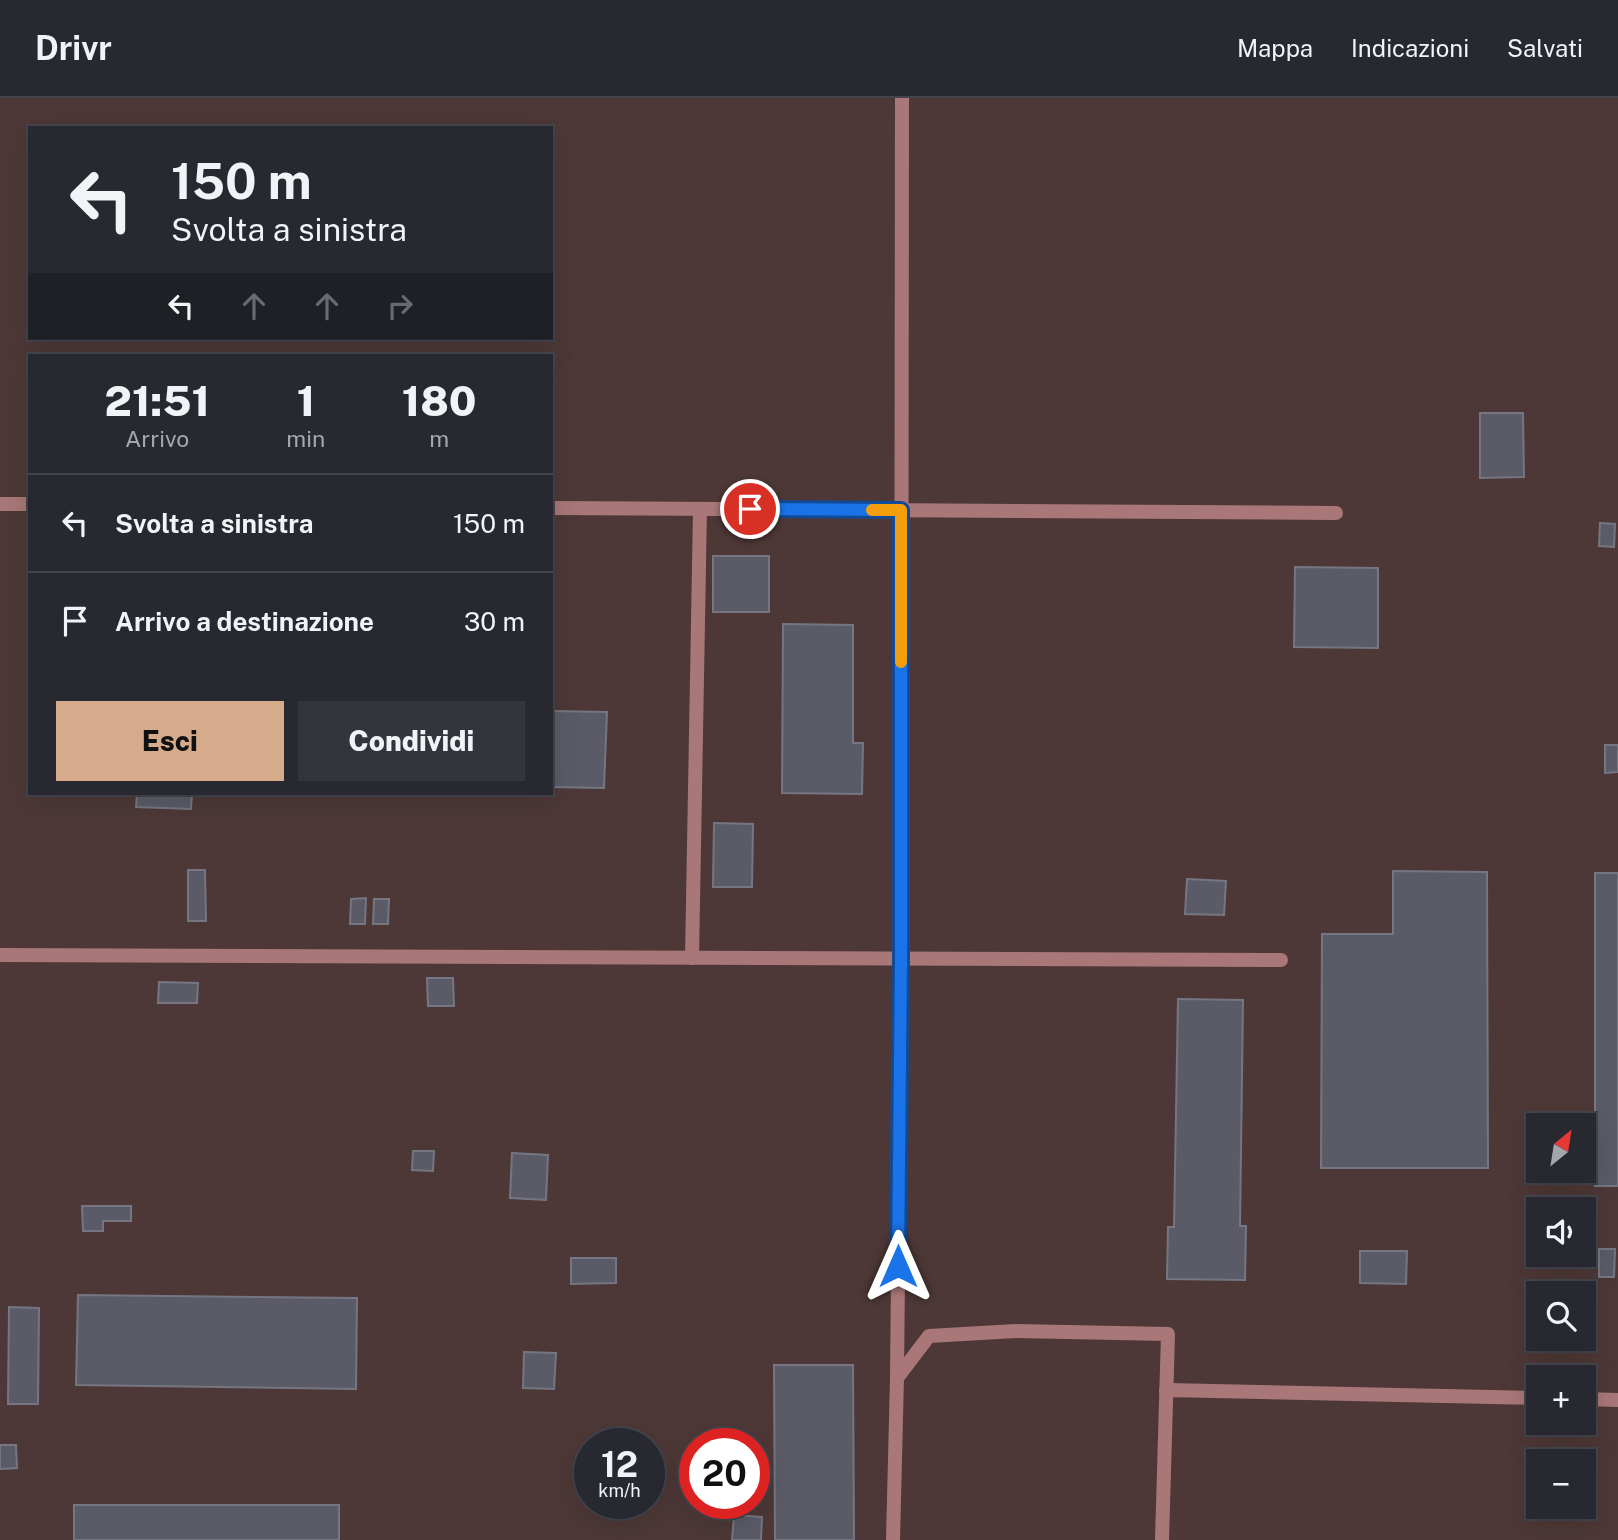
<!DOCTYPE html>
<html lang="it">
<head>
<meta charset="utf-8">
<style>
  body { margin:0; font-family:"Public Sans",sans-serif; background:#33343c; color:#f1f3f6; height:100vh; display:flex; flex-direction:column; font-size:26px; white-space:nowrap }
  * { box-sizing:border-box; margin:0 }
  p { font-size:23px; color:#a4a6ab }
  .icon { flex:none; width:38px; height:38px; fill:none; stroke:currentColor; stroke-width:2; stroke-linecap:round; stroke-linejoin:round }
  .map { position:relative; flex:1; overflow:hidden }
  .drawer { position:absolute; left:28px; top:256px; width:525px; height:441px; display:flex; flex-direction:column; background:#272830; border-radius:0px; box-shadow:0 7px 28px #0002,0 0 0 2px #43444c }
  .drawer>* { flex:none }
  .banner { position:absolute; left:28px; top:28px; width:525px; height:214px; border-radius:0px; box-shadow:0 7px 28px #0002,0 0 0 2px #43444c; background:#272830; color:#f1f3f6; overflow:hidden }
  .needle { width:46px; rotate:30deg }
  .controls { position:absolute; left:1526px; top:1015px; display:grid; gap:14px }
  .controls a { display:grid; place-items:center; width:70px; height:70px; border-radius:0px; background:#272830; box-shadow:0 7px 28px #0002,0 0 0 2px #43444c; font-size:35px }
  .speed { position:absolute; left:574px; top:1330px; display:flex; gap:14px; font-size:35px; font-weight:700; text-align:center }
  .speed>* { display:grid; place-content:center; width:91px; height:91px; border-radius:50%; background:#272830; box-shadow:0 7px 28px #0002,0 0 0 2px #43444c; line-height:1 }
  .speed small { font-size:18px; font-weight:400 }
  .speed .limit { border:10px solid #d22; background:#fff; color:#111 }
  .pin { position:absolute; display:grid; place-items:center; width:60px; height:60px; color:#fff; margin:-30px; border:4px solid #fff; border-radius:50%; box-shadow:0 2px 7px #0007 }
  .me { position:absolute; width:77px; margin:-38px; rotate:0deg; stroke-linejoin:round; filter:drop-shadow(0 0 5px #0008) }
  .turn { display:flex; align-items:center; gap:24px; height:147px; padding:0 28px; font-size:32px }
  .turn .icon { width:91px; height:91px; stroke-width:2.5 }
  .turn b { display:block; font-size:49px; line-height:60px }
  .lanes { display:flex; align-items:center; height:66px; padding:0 28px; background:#0003; justify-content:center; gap:35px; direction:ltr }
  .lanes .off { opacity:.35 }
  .eta { display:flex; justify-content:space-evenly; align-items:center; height:119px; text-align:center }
  .eta b { font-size:42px; font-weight:800; line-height:49px }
  .primary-button { display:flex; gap:14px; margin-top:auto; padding:14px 28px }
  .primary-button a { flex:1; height:80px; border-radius:0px; background:#d6ab8b; color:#111; font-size:28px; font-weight:800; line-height:80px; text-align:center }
  .primary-button a+a { background:#33343c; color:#f1f3f6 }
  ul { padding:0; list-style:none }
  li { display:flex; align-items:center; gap:21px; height:98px; padding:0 28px; border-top:2px solid #43444c }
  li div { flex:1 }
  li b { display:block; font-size:26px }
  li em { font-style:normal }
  header { display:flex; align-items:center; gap:42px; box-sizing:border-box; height:98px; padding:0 35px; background:#272830; border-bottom:2px solid #43444c }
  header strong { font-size:33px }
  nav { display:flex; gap:38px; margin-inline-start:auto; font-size:24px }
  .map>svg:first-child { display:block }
  .industrial { fill:#4d3837; fill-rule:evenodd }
  .building { fill:#5a5b66; stroke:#757682; stroke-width:2 }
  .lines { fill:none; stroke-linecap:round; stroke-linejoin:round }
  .lane { stroke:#a97778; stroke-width:14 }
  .route-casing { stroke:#114b97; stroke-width:18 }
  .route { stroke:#1a73e8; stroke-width:12 }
  .slow { stroke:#f59e0b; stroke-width:12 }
</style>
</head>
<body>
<header>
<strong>Drivr</strong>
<nav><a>Mappa</a><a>Indicazioni</a><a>Salvati</a></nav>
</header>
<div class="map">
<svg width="1618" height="1442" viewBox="0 0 1618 1442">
  <rect width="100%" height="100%" fill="#343540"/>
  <path class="industrial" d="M0 0H1618V1442H0ZM30 30H551V240H30ZM30 257H551V695H30ZM1538 1027H1584V1073H1538ZM1538 1111H1584V1157H1538ZM1538 1195H1584V1241H1538ZM1538 1279H1584V1325H1538ZM590 1346H649V1405H590ZM695 1346H754V1405H695ZM1538 1363H1584V1409H1538Z"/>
  <g class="building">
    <path d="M1480 315H1523L1524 379 1480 380Z"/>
    <path d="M1600 425 1615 426 1614 449 1599 448Z"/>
    <rect x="713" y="458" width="56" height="56"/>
    <path d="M1295 469 1378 470V550L1294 549Z"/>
    <path d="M783 526 853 527V645H863L862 696 782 695Z"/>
    <path d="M551 613 607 614 604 690 551 689Z"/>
    <path d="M1605 647H1618V674L1605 675Z"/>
    <path d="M137 695H192L191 711 136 709Z"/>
    <path d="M714 725 753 726 752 789H713Z"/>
    <path d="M188 772H205L206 823H188Z"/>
    <path d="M1393 773 1487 774 1488 1070H1321L1322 836H1393Z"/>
    <rect x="1595" y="775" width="23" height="313"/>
    <path d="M1187 781 1226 783 1224 817 1185 816Z"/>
    <path d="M366 800 365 826H350L351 801Z"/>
    <path d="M374 801H389L388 826H373Z"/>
    <path d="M427 880H453L454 908H428Z"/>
    <path d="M159 884 198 885 197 905H158Z"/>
    <path d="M1178 901 1243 902 1240 1128H1246L1245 1182 1167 1181 1168 1129H1174Z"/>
    <path d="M413 1053H434L433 1073 412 1072Z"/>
    <path d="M512 1055 548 1057 546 1102 510 1100Z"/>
    <path d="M82 1108H131V1123H103V1133H83Z"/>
    <path d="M1599 1151H1615L1614 1179H1599Z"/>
    <path d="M1360 1153H1407L1406 1186 1360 1185Z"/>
    <path d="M571 1160H616V1185L571 1186Z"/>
    <path d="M78 1197 357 1200 356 1291 76 1287Z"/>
    <path d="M9 1209 39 1210 38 1306H8Z"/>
    <path d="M524 1254 556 1255 554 1291 523 1290Z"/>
    <path d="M774 1267H853L854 1442H775Z"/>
    <path d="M0 1347H16L17 1370 0 1371Z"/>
    <rect x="74" y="1407" width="265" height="35"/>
    <path d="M734 1417 762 1419 761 1442H732Z"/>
  </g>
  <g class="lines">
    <g class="lane">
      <path d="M0 406H30"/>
      <path d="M551 410 1336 415"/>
      <path d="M0 857 1281 862"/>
      <path d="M692 860 700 411"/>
      <path d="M897 1280 901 861 902 0"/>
      <path d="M1166 1292 1538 1300"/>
      <path d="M1584 1301 1618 1302"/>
      <path d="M893 1442 897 1280 929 1238 1016 1233 1168 1236 1162 1442"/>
    </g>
  </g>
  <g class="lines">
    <g class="route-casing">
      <path id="route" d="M750 411 901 412V861L898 1168"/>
    </g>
    <use href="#route" class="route"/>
    <path class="slow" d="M872 412H901V564"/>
  </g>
</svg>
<div class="controls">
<a><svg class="needle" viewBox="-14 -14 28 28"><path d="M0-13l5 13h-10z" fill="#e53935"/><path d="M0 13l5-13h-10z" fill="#a4a6ab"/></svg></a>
<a><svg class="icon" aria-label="sound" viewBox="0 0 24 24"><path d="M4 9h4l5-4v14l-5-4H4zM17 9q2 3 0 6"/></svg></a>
<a><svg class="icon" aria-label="search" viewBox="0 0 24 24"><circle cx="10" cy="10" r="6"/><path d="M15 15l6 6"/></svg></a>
<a>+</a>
<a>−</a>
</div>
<div class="speed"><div>12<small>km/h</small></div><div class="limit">20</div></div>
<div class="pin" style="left:750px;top:411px;background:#d93025"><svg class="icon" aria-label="arrive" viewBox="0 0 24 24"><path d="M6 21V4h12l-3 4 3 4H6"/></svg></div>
<svg class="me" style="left:898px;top:1168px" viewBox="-20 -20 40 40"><path d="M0-17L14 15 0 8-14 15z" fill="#1a73e8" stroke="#fff" stroke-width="4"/></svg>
<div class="banner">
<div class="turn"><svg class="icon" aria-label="left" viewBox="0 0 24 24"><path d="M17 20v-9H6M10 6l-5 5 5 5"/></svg><div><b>150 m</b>Svolta a sinistra</div></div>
<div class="lanes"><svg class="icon" aria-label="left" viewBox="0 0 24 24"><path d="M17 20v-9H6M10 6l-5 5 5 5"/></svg><svg class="icon off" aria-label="ahead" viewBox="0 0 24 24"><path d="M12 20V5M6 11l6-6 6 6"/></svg><svg class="icon off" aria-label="ahead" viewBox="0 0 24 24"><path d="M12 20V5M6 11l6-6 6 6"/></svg><svg class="icon off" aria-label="right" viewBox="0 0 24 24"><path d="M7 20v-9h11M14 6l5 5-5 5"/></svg></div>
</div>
<section class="drawer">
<div class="eta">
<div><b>21:51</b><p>Arrivo</p></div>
<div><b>1</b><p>min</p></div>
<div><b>180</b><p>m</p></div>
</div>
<ul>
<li><svg class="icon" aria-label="left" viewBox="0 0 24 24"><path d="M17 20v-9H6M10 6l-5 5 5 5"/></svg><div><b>Svolta a sinistra</b></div><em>150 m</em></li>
<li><svg class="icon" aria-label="arrive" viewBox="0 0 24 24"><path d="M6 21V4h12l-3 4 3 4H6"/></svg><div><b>Arrivo a destinazione</b></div><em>30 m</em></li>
</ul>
<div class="primary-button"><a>Esci</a><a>Condividi</a></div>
</section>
</div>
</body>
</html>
